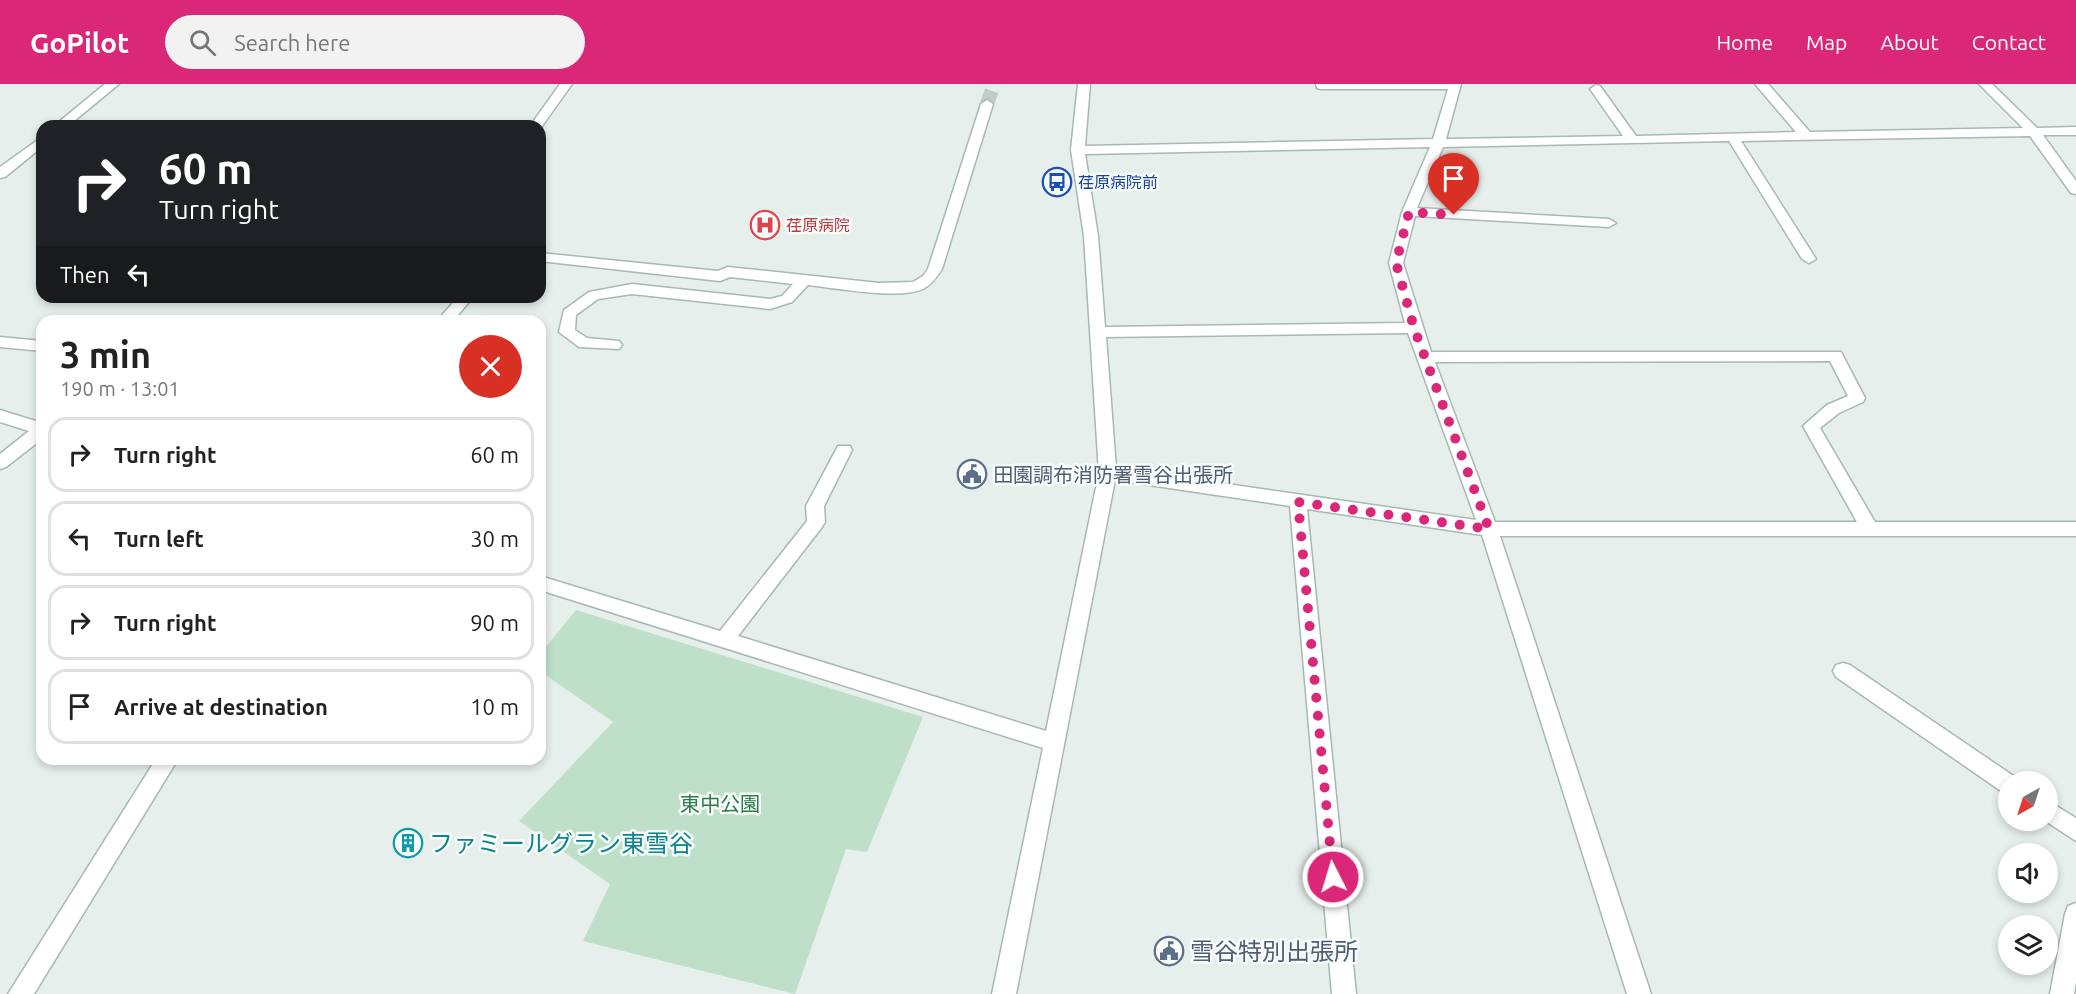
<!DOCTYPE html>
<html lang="en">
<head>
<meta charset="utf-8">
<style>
  body { margin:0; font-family:Ubuntu,"Noto Sans JP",sans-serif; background:#f2f2f2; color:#222; height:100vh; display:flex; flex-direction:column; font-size:22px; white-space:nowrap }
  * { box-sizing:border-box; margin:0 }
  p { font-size:20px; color:#767676 }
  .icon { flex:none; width:33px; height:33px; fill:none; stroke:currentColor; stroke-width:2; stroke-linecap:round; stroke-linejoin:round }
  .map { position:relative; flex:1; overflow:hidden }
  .sheet { position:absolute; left:36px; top:231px; width:510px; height:450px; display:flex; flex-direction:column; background:#fff; border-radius:18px; box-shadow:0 3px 9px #0003 }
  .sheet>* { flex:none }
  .banner { position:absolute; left:36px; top:36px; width:510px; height:183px; border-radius:18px; box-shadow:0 3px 9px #0003; background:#202124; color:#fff; overflow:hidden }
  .needle { width:39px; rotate:219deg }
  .fabs { position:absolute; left:1998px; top:687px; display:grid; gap:12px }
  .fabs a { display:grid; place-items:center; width:60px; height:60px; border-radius:50%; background:#fff; box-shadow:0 3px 9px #0003; font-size:30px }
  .pin { position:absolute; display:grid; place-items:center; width:51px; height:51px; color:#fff; margin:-62px -26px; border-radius:50% 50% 50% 0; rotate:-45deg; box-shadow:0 0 6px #0007 }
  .pin .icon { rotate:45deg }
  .me { position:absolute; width:66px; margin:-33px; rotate:355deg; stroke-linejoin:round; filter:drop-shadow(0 0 4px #0008) }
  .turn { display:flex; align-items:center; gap:21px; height:126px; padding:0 24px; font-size:27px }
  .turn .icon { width:78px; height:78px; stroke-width:2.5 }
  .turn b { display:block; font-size:42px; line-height:51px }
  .then { display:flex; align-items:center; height:57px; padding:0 24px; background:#0003; gap:12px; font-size:22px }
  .round { display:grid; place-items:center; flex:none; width:63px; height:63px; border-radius:32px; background:#f2f2f2 }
  .head { display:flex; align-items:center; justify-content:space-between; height:102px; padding:0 24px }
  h1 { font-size:36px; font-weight:700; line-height:45px }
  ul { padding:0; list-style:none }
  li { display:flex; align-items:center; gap:18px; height:75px; margin:0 12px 9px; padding:0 12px; border:3px solid #e0e0e0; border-radius:18px }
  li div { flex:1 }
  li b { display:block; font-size:22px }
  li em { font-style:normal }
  header { display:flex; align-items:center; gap:36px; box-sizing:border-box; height:84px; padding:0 30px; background:#db2777; color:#fff }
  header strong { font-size:28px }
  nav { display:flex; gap:33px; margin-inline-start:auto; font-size:21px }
  .search { width:420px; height:54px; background:#f2f2f2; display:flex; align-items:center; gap:15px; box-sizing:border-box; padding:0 21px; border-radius:33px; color:#767676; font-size:22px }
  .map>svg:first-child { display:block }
  .green { fill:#bfe0c8 }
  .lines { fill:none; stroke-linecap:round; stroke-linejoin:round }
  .minor-tunnel { stroke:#bfccc8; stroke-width:14; stroke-dasharray:14 7; stroke-linecap:butt }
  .minor-casing { stroke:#a8b8b2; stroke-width:3 }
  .minor { fill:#fff; fill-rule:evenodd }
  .route { stroke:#db2777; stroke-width:10; stroke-dasharray:0 18 }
  .labels { text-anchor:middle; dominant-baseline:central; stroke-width:5; stroke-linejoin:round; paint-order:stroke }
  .far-transit-label { font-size:16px; fill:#164399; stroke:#f7fbf9; text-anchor:start }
  .far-health-label { font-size:16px; fill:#be3a42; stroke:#f7fbf9; text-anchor:start }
  .service-label { font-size:20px; fill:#4e5e75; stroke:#f7fbf9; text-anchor:start }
  .park-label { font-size:20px; fill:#2d7a4b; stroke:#f7fbf9 }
  .near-culture-label { font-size:24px; fill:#0d838f; stroke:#f7fbf9; text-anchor:start }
  .near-service-label { font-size:24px; fill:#4e5e75; stroke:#f7fbf9; text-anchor:start }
</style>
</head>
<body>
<header>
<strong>GoPilot</strong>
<div class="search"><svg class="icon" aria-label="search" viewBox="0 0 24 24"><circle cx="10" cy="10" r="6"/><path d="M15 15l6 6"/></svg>Search here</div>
<nav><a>Home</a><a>Map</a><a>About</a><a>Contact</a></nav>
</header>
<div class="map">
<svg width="2076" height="910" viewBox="0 0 2076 910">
  <rect width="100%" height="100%" fill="#e6efeb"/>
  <path class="green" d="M576 526 923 633 867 768 846 765 795 910 583 857 610 800 519 737 613 638 540 587V570Z"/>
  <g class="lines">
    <path class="minor-tunnel" d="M987 20 994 0"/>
    <g class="minor-casing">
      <g id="minor">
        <path d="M105 0H119L68 42H54Z"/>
        <path d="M560 0H572L540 45V42H530Z"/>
        <path d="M1078 0H1090L1085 62 1433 55 1448 5H1321L1317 4 1316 0H1461L1446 55 1623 52 1590 5 1596 1 1600 2 1636 52 1796 48 1755 0H1768L1810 48 2023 44 1979 0H1992L2037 44 2076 43V51H2043L2076 97V110L2071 109 2030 52 1741 57 1816 175 1809 179 1802 175 1729 57 1443 63 1417 124 1609 135 1616 139 1609 143 1415 132 1403 179 1431 268H1841L1865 314 1863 318 1839 329 1820 344 1875 438H2076V452H1500L1651 910H1627L1482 451 1307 425 1356 910H1332L1290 422 1115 396 1016 910H992L1043 664 540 506V492L720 547 807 437 806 422 838 362H850L852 366 824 422 825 438 822 443 738 552 1046 647 1099 389 1084 152 1071 66ZM1430 63 1402 128 1389 179 1405 239 1105 243 1098 152 1085 70ZM1408 249 1476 436 1116 384 1106 253ZM1830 277 1848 312 1827 321 1803 342 1857 438H1495L1435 278Z"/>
        <path d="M987 16 993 20 942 185C937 193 932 200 923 205 899 216 835 204 808 201L792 218 770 225 632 210 598 215 576 231 575 246 587 254 619 257 622 261 619 265 579 263 559 248 564 226 589 208 632 200 770 215 782 212 793 200 730 193 720 197 540 177V169L718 187 728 183 879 199 913 198 923 192 928 185 981 20Z"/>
        <path d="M42 53V63L5 93 0 94V83Z"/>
        <path d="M458 213H473L453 237H437Z"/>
        <path d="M0 253 42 257V267L0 263Z"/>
        <path d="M0 326 42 339V355L6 383 0 385V370L29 347 0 338Z"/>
        <path d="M1843 579 1850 581 2015 693 2017 698H2008V709L2001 707 1836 593 1833 587 1836 581Z"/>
        <path d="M156 675H178L34 910H8Z"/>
        <path d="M2048 717 2076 734V757L2044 736H2048Z"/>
        <path d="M2076 819V898L2074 910H2050L2065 830 2068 822Z"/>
      </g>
    </g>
    <use href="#minor" class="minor"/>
  </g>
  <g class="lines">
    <path class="route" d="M1333 793 1298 418 1489 445 1414 244 1396 179 1409 128 1454 131"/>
  </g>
  <defs>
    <g id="bus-ring" transform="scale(1.5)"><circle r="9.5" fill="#f7fbf9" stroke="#1a4fb4" stroke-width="1.5"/><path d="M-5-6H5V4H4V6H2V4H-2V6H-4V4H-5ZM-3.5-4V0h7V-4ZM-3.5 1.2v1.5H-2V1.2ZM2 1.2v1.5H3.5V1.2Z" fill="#1a4fb4"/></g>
    <g id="hospital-ring" transform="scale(1.5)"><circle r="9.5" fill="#f7fbf9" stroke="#e0444e" stroke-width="1.5"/><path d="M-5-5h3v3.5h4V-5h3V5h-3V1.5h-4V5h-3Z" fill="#e0444e"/></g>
    <g id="civic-ring" transform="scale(1.5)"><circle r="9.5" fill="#f7fbf9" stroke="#5c6f8a" stroke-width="1.5"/><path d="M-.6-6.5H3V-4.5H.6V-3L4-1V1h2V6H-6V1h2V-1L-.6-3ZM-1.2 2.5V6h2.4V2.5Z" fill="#5c6f8a"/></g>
    <g id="building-ring" transform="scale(1.5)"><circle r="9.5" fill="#f7fbf9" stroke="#0f9aa8" stroke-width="1.5"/><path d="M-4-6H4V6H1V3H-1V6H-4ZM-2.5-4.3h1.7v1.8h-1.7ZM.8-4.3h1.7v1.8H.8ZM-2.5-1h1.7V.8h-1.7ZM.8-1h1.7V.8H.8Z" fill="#0f9aa8"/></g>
  </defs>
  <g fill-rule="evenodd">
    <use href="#bus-ring" x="1057" y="98"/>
    <use href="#hospital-ring" x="765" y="141"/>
    <use href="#civic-ring" x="972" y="390"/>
    <use href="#building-ring" x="408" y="759"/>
    <use href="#civic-ring" x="1169" y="867"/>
  </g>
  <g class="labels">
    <g class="far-transit-label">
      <text x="1078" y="98">荏原病院前</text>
    </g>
    <g class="far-health-label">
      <text x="786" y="141">荏原病院</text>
    </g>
    <g class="service-label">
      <text x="993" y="390">田園調布消防署雪谷出張所</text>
    </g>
    <g class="park-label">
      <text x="720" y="719">東中公園</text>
    </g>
    <g class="near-culture-label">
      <text x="429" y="759">ファミールグラン東雪谷</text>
    </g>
    <g class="near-service-label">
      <text x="1190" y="867">雪谷特別出張所</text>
    </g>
  </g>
</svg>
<div class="fabs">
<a><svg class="needle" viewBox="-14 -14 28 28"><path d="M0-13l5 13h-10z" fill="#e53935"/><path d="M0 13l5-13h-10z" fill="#767676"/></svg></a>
<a><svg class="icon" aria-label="sound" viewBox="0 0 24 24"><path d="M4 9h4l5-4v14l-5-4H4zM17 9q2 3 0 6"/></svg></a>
<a><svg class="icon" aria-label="layers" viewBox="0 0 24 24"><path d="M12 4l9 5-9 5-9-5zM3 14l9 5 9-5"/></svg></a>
</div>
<div class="pin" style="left:1454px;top:131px;background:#d93025"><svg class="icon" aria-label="arrive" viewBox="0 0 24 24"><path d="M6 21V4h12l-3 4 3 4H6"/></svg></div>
<svg class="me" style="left:1333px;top:793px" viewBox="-20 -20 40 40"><circle r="17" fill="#db2777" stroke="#fff" stroke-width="3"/><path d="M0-11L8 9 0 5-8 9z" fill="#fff"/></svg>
<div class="banner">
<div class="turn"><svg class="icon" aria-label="right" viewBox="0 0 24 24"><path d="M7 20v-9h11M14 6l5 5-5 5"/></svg><div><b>60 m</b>Turn right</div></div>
<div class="then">Then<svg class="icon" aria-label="left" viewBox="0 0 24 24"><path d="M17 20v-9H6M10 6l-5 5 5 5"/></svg></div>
</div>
<section class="sheet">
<div class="head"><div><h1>3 min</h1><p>190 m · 13:01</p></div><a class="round" style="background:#d93025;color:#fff"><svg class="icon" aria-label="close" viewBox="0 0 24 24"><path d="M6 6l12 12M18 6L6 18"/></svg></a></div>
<ul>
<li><svg class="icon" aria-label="right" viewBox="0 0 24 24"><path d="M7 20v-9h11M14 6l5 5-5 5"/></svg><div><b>Turn right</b></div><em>60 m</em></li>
<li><svg class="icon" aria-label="left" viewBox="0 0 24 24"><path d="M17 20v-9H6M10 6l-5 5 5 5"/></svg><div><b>Turn left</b></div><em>30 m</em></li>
<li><svg class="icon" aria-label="right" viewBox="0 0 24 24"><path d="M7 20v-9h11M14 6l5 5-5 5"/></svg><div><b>Turn right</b></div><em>90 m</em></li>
<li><svg class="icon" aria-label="arrive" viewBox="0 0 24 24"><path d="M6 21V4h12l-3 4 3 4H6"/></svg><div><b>Arrive at destination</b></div><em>10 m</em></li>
</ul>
</section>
</div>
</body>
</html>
